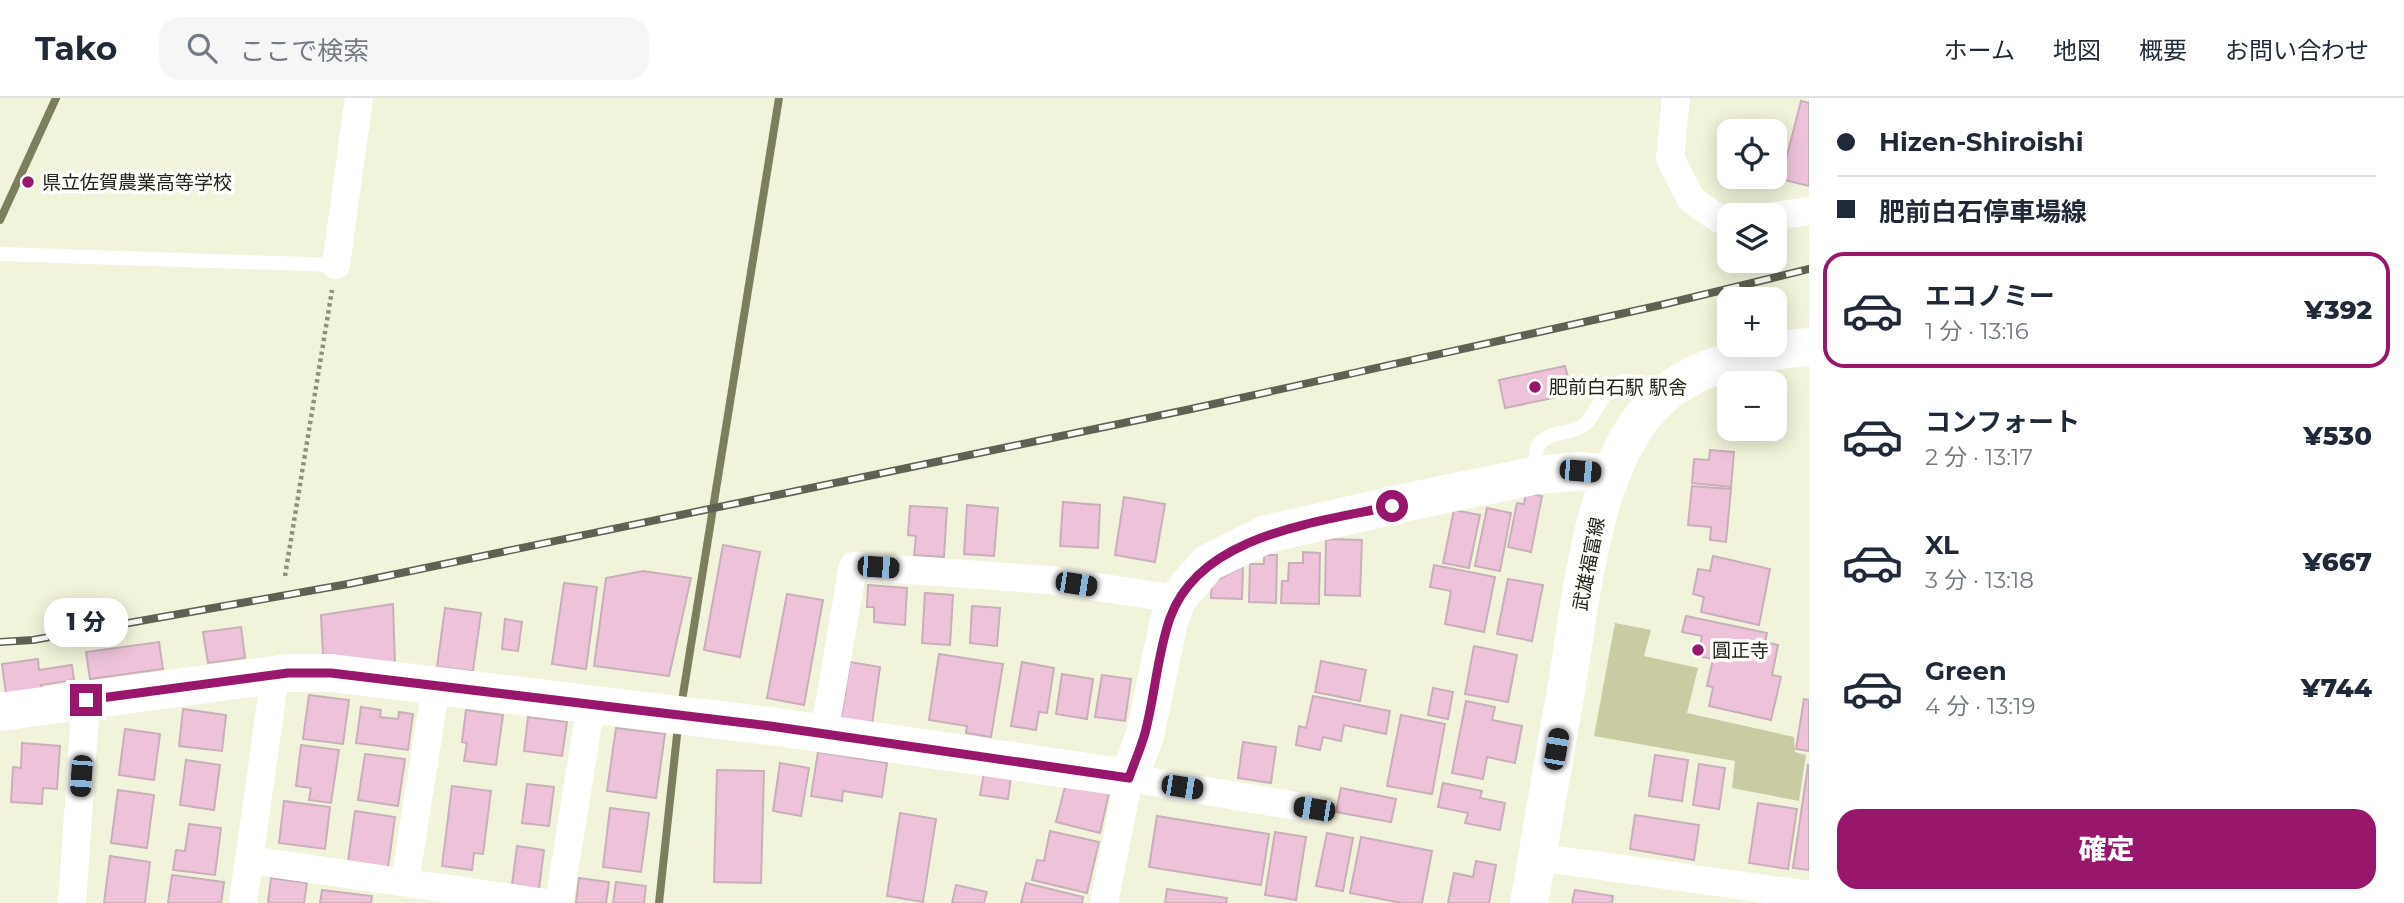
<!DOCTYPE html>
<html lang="ja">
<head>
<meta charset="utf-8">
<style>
  :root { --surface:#fff; --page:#f6f6f7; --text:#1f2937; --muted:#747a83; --line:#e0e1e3; --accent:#98166c }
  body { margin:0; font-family:Montserrat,"Noto Sans JP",sans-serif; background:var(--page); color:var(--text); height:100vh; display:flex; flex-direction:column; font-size:26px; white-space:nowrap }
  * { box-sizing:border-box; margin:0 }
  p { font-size:23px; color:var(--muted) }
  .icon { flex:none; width:38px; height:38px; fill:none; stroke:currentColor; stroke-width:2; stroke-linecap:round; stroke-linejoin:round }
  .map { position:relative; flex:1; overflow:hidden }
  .side { display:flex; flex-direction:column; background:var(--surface); width:595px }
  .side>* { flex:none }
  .hud { display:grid; align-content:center; height:154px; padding:0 28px; background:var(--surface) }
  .tools { position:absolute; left:1717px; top:21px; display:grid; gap:14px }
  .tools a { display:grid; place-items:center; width:70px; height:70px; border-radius:14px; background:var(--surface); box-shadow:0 4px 18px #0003; font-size:35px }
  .end { position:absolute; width:32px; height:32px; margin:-16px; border:9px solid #98166c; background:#fff; box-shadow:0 0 0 4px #fff }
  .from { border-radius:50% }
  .bubble { position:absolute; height:49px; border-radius:21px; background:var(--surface); box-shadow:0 4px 18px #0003; font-size:23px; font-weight:800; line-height:49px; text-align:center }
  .car { position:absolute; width:21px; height:42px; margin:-21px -10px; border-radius:9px; box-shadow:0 0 5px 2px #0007; background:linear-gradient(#222 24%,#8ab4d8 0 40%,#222 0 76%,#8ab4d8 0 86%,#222 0) }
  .hud b { display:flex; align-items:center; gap:24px; height:66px; font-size:26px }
  .hud b+b { border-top:2px solid var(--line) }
  .hud i { width:18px; height:18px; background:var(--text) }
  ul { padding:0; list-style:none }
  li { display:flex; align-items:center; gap:21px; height:116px; margin:0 14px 10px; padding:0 14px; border:4px solid transparent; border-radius:21px }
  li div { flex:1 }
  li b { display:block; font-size:26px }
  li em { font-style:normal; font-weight:800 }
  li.current { border-color:var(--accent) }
  li>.icon { width:63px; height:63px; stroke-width:1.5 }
  .action { display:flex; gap:14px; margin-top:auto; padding:14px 28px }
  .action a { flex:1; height:80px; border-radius:21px; background:var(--accent); color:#fff; font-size:28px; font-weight:800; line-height:80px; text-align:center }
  header { display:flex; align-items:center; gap:42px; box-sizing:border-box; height:98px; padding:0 35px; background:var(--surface); border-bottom:2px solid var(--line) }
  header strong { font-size:33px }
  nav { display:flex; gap:38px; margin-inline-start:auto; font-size:24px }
  .search { width:490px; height:63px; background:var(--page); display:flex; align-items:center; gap:18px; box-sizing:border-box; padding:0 24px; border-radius:21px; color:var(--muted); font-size:26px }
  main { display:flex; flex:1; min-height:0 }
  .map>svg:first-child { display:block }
</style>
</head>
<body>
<header>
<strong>Tako</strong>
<div class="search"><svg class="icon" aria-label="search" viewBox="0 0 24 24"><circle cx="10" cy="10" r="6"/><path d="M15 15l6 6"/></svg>ここで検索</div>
<nav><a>ホーム</a><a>地図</a><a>概要</a><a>お問い合わせ</a></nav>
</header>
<main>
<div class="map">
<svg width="1809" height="805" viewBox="0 0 1809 805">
  <rect width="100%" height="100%" fill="#f1f4da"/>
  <path fill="#c9cca2" d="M1615 525 1651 532 1644 558 1698 570 1687 615 1794 639 1795 654 1806 657 1799 703 1732 690 1735 663 1594 638Z"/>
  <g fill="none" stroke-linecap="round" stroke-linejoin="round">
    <g stroke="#7c7e5e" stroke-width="8">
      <path d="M0 122 56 0"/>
      <path d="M681 609 779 0"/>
      <path d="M659 805 678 628"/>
    </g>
  </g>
  <g fill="#eec3d9" stroke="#c8afbb" stroke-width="2">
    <path d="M1801 3 1809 5V88L1781 81Z"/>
    <path d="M1565 268 1572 296 1505 310 1499 282Z"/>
    <path d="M1710 352 1734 354 1731 389 1692 385 1694 361 1709 362Z"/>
    <path d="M1692 388 1731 391 1726 444 1710 442 1711 429 1688 427Z"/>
    <path d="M1526 395 1542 398 1531 454 1508 449 1517 405 1524 406Z"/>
    <path d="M1124 399 1165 406 1155 464 1115 457Z"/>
    <path d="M1063 404 1100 407 1098 450 1060 448Z"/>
    <path d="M967 407 998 410 994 458 964 456Z"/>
    <path d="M910 408 947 410 944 459 914 457 916 438 908 437Z"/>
    <path d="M1487 410 1511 415 1500 473 1475 468Z"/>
    <path d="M1454 412 1480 417 1469 470 1443 465Z"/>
    <path d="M1326 441 1362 442 1360 498 1325 497Z"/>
    <path d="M723 447 760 454 740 559 704 552Z"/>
    <path d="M1303 454 1320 455 1319 506 1281 505 1282 483H1288L1289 465H1303Z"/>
    <path d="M1264 457H1277L1276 505 1249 504 1250 466H1264Z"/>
    <path d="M1713 458 1770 471 1759 527 1701 514 1704 499 1693 496 1698 471 1710 473Z"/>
    <path d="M1434 467 1495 479 1484 534 1445 526 1451 493 1430 489Z"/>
    <path d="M1243 468 1242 501 1211 500 1212 485Z"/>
    <path d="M643 473 691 480 669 578 594 568 606 480Z"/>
    <path d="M1508 481 1543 487 1532 543 1497 536Z"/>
    <path d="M564 485 597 489 586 571 552 566Z"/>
    <path d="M868 487 907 490 905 527 874 524V509H867Z"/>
    <path d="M925 495 953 497 950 547 922 545Z"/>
    <path d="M787 496 823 502 804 607 767 600Z"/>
    <path d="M393 506 395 567 323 557 321 517Z"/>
    <path d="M972 508 1000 510 997 548 970 545Z"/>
    <path d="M445 510 481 515 473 573 437 569Z"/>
    <path d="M1686 518 1767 535 1765 544 1778 547 1772 577 1781 579 1771 622 1709 608 1713 589 1707 588 1713 561 1698 558 1702 538 1682 534Z"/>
    <path d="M505 521 522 524 518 553 502 551Z"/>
    <path d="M241 529 245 560 208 565 203 534Z"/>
    <path d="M159 544 163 571 90 581 86 554Z"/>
    <path d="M1474 548 1517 557 1508 604 1465 596Z"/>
    <path d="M939 556 1003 566 991 639 966 635 967 628 929 622Z"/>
    <path d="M38 561 39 572 72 567 74 582 41 587 42 591 6 596 2 566Z"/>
    <path d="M1321 563 1366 572 1360 603 1315 594Z"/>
    <path d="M850 564 880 569 872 626 841 621Z"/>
    <path d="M1022 564 1054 570 1047 615 1039 614 1036 632 1011 628Z"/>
    <path d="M1062 576 1093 581 1087 621 1056 616Z"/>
    <path d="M1102 577 1131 581 1125 623 1095 619Z"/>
    <path d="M1433 590 1453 594 1448 621 1428 617Z"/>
    <path d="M309 597 349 602 343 646 303 641Z"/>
    <path d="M1313 598 1390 613 1386 636 1344 627 1341 643 1323 639 1320 652 1296 647 1299 628 1306 630Z"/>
    <path d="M1804 601 1809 602V653L1796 651Z"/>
    <path d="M1466 603 1495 609 1492 622 1522 628 1515 665 1487 659 1483 681 1452 675Z"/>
    <path d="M361 609 381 612 380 619 398 621 399 614 413 616 408 652 356 645Z"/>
    <path d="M183 611 226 617 222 653 179 648Z"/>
    <path d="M466 612 503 617 496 667 464 663 467 645 462 644Z"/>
    <path d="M1401 617 1445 626 1432 696 1387 688Z"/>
    <path d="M528 619 567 624 562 658 524 653Z"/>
    <path d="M616 630 665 636 656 700 607 693Z"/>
    <path d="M125 631 160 636 154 682 119 677Z"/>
    <path d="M1243 644 1276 649 1271 685 1238 680Z"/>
    <path d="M22 645 60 648 57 691 43 690 42 706 11 704 13 669 21 670Z"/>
    <path d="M301 647 339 652 331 705 309 702 311 690 296 688Z"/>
    <path d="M818 654 887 665 882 699 843 693 842 703 811 698Z"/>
    <path d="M365 656 405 661 398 708 358 702Z"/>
    <path d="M1655 657 1688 662 1682 703 1649 698Z"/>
    <path d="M186 662 220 667 214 712 180 707Z"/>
    <path d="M780 665 809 670 801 718 773 713Z"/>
    <path d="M1699 666 1725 670 1719 711 1693 707Z"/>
    <path d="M1808 667H1809V772L1793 770Z"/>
    <path d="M717 672 764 673 761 785 714 784Z"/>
    <path d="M984 675 1011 679 1008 701 980 697Z"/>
    <path d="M1066 685 1109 695 1100 735 1056 724Z"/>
    <path d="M1443 685 1482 693 1480 700 1505 705 1500 732 1465 725 1468 715 1438 709Z"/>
    <path d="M527 686 554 689 549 728 522 725Z"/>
    <path d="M452 688 491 693 483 756 474 755 472 772 442 768Z"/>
    <path d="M1341 690 1396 701 1391 724 1336 714Z"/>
    <path d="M118 692 154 697 147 750 111 745Z"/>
    <path d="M284 703 330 709 325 751 279 745Z"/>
    <path d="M1758 705 1797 711 1788 771 1749 765Z"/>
    <path d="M610 710 649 715 641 774 603 769Z"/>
    <path d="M355 713 395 719 388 770 348 764Z"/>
    <path d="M900 715 936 721 923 804 887 798Z"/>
    <path d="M1635 717 1699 727 1694 762 1630 751Z"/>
    <path d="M1157 718 1269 736 1261 787 1149 769Z"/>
    <path d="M189 726 221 730 215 777 173 772 176 752 185 753Z"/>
    <path d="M1050 733 1099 744 1087 795 1032 782 1037 762 1044 763Z"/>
    <path d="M1275 734 1306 739 1296 802 1265 797Z"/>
    <path d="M1327 735 1353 740 1343 793 1316 788Z"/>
    <path d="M1361 739 1432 753 1422 805H1402L1350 795Z"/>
    <path d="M517 748 544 752 539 791 512 787Z"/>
    <path d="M110 758 150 764 145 805H104Z"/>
    <path d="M1476 763 1496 767 1489 805H1448L1454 775 1473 779Z"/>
    <path d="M172 777 224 784 221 805H168Z"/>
    <path d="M271 780 307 785 304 805H268Z"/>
    <path d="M579 780 609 784 606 805H576Z"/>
    <path d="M616 784 646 788 644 805H613Z"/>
    <path d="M1026 785 1083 799 1082 805H1021Z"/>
    <path d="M956 787 987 794 984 805H952Z"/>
    <path d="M1167 791 1227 800 1226 805H1165Z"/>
    <path d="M322 792 372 798 371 805H320Z"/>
    <path d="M1575 792 1613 798 1612 805H1572Z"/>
  </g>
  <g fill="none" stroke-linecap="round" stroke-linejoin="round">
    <path stroke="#8e907e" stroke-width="4.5" stroke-dasharray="3.5 3.5" stroke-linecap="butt" d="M285 478 332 192"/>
    <g stroke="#fff" stroke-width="14">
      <path d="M0 156 336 167"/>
      <path d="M1538 375C1537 365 1533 352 1541 344 1553 332 1572 337 1585 326 1598 314 1605 285 1624 283 1637 282 1648 292 1659 298"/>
    </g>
    <g stroke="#fff" stroke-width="28">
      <path d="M1676 0 1670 60 1691 101 1719 121 1729 122"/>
      <path d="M1774 118 1809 113"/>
      <path d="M336 167 359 0"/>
      <path d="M824 636 853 468 1051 482 1177 501"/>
      <path d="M1537 759 1809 797"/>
      <path d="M249 762 546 805"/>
      <path d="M405 783 436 588"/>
      <path d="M72 805 86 602"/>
      <path d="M243 805 275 577"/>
      <path d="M559 805 591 606"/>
      <path d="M1104 805 1129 680 1314 711"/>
    </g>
    <path stroke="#fff" stroke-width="38" d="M0 614 288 575H331L770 628 1129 680 1145 637 1169 523 1177 501 1208 465 1267 436 1417 402 1538 377 1580 373 1610 376"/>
    <path stroke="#fff" stroke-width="38" d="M1529 805C1542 732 1554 659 1567 586 1582 499 1592 360 1661 299 1697 267 1761 252 1809 249"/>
    <g stroke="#606153" stroke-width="8">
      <path id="rail" d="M0 544 33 542 348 486 1191 311 1661 207 1809 171"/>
    </g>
    <use href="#rail" stroke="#fefffa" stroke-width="5" stroke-dasharray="16" stroke-linecap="butt"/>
  </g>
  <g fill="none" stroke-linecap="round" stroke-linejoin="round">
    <path stroke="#98166c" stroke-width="9" d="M86 602 288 575H331L770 628 1129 680C1134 665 1141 650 1145 635 1155 598 1157 557 1170 520 1200 436 1316 425 1392 408"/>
  </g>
  <g fill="#98166c" stroke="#fefffa" stroke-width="2.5">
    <circle cx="28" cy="84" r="7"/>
    <circle cx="1535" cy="289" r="7"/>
    <circle cx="1698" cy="552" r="7"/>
  </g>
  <g text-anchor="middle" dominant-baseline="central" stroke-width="7" stroke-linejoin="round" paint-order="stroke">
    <g font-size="19" fill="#24241b" stroke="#fefffa" text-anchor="start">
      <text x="42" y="84">県立佐賀農業高等学校</text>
      <text x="1549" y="289">肥前白石駅 駅舎</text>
      <text x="1712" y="552">圓正寺</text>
    </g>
    <g font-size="19" fill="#24241b" stroke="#fefffa">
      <text transform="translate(1589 466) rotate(-79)">武雄福富線</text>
    </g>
  </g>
</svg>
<div class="tools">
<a><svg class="icon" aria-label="locate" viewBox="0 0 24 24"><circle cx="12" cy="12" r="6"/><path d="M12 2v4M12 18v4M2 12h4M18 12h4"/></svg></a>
<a><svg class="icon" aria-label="layers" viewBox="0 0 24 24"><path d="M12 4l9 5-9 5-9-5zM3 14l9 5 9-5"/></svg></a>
<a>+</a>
<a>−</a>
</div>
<i class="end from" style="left:1392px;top:408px"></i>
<i class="end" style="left:86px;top:602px"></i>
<div class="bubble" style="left:44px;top:500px;width:84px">1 分</div>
<i class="car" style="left:1580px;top:373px;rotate:95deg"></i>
<i class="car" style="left:878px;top:469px;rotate:94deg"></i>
<i class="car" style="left:1076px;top:486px;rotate:99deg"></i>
<i class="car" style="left:1556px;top:651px;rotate:10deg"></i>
<i class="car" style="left:81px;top:678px;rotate:184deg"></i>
<i class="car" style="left:1182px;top:689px;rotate:99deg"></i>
<i class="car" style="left:1314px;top:711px;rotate:279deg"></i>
</div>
<section class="side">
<div class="hud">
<b><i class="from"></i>Hizen-Shiroishi</b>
<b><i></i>肥前白石停車場線</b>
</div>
<ul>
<li class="current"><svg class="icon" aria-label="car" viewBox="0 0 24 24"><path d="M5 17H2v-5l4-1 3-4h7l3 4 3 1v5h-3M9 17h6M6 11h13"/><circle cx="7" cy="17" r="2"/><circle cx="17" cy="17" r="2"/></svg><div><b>エコノミー</b><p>1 分 · 13:16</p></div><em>¥392</em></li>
<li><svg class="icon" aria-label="car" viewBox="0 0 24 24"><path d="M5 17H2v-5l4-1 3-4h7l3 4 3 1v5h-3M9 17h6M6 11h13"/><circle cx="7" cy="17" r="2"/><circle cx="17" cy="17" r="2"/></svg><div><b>コンフォート</b><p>2 分 · 13:17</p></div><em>¥530</em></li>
<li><svg class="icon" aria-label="car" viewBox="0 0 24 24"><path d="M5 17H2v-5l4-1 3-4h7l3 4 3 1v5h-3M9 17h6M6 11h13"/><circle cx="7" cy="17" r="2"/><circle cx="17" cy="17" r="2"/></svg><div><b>XL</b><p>3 分 · 13:18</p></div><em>¥667</em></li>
<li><svg class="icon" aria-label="car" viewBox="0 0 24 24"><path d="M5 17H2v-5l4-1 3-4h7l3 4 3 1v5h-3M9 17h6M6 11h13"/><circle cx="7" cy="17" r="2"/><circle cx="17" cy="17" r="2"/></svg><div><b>Green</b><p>4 分 · 13:19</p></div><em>¥744</em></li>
</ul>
<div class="action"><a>確定</a></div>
</section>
</main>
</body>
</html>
